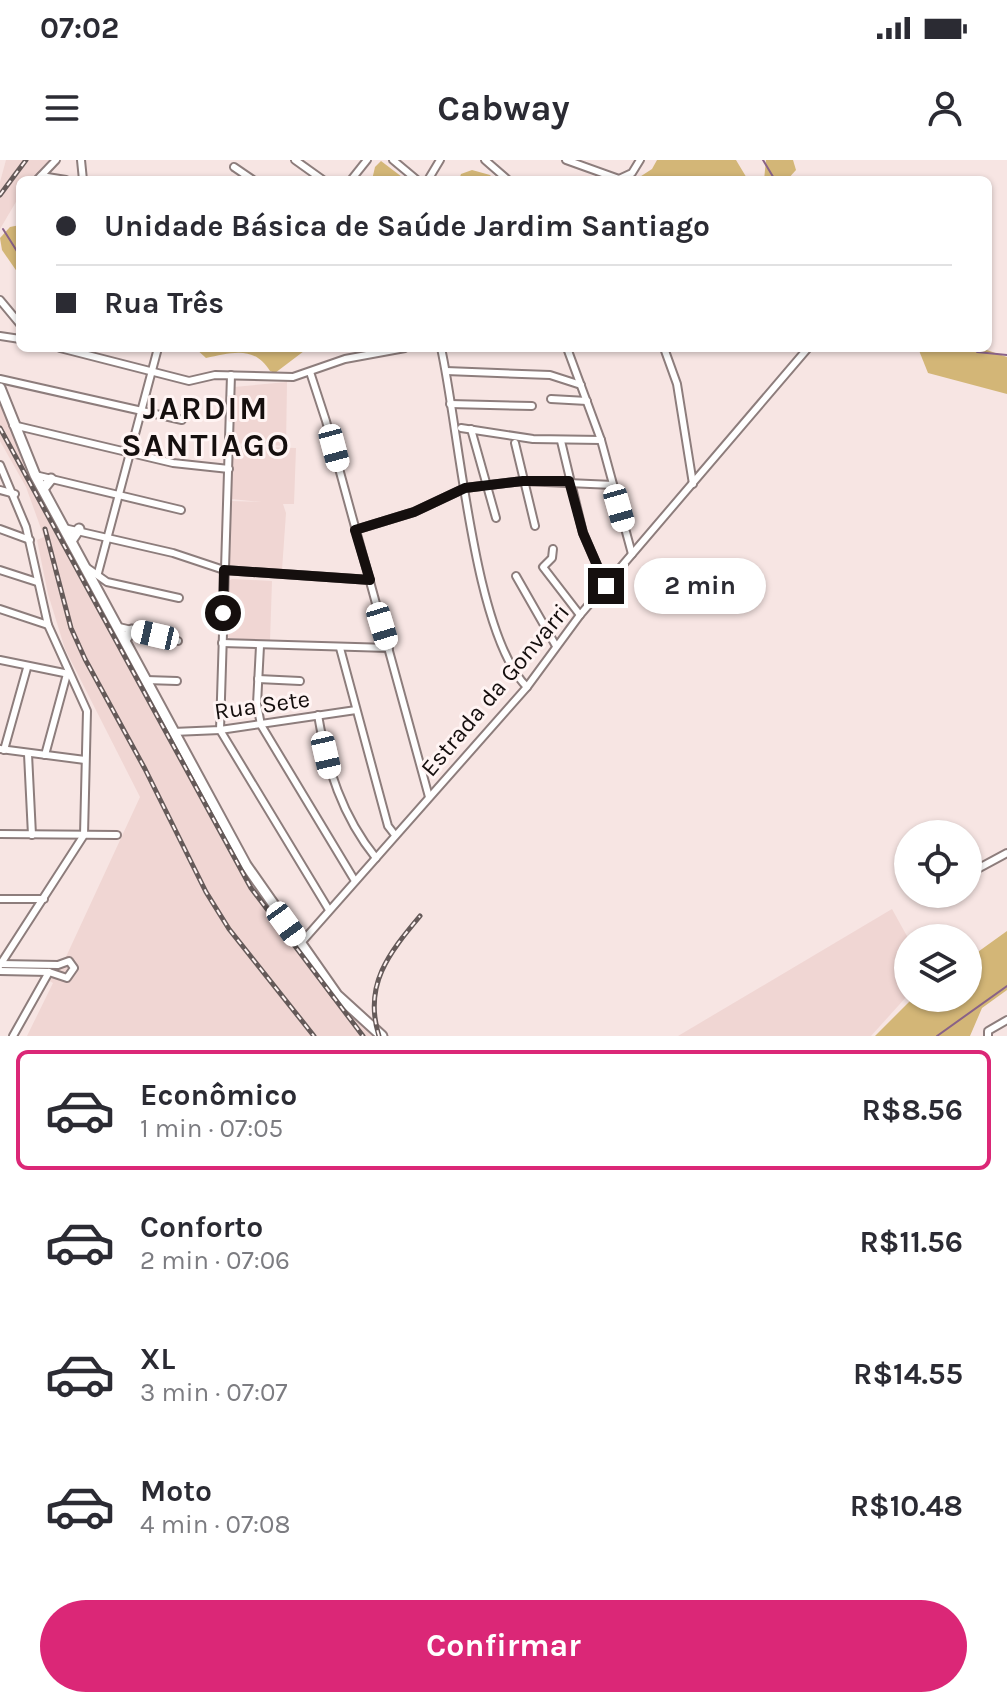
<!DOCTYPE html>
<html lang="pt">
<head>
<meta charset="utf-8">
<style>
  :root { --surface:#fff; --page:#f2f2f3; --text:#2b2b33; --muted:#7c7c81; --line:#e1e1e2; --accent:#db2777 }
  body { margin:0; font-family:Karla,sans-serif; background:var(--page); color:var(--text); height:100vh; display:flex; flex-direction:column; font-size:30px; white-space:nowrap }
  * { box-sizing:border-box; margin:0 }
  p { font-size:26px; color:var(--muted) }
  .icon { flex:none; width:44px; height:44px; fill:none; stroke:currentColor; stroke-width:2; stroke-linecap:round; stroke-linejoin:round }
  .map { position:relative; height:876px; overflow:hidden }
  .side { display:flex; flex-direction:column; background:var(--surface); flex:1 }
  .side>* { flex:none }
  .hud { position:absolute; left:16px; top:16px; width:976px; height:176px; border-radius:12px; box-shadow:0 2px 6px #0004; display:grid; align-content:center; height:176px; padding:0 40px; background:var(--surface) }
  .tools { position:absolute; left:894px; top:660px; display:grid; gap:16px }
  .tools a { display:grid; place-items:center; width:88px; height:88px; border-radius:50%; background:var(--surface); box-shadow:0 2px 6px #0004; font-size:40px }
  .end { position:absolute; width:36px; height:36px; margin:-18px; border:10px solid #150f0e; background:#fff; box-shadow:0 0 0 4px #fff }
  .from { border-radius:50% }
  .bubble { position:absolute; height:56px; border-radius:28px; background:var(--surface); box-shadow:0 2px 6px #0004; font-size:26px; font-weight:700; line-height:56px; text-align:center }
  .car { position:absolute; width:24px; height:48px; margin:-24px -12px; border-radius:10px; box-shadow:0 0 6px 2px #0007; background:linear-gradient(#fff 24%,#345 0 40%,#fff 0 76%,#345 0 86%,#fff 0) }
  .hud b { display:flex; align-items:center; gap:28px; height:76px; font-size:30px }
  .hud b+b { border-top:2px solid var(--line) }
  .hud i { width:20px; height:20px; background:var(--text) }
  ul { padding:14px 0 0; list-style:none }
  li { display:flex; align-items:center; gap:24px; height:120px; margin:0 16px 12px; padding:0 24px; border:4px solid transparent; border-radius:12px }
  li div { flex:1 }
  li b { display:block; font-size:30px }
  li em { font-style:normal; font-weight:700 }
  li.on { border-color:var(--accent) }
  li>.icon { width:72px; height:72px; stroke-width:1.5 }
  .cta { display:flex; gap:16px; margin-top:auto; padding:16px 40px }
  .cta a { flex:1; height:92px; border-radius:48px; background:var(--accent); color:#fff; font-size:32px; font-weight:700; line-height:92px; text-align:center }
  .status { display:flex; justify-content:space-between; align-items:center; height:56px; padding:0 40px; background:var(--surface); direction:ltr }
  .status svg { height:22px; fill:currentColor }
  header { display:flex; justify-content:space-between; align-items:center; height:104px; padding:0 40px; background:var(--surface); font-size:36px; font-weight:700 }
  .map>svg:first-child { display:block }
</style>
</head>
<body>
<div class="status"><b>07:02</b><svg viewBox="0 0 49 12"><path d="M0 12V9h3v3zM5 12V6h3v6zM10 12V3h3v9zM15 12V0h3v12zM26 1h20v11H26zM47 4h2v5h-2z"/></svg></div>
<header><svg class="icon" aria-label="menu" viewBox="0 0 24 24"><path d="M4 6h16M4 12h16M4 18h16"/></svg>Cabway<svg class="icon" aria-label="person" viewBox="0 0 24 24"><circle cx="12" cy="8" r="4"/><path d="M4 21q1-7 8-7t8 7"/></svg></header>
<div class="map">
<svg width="1007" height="876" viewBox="0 0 1007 876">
  <rect width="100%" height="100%" fill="#f7e5e3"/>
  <g fill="#f0d6d3">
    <path d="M6 0H50L32 20H20V35L0 69V22Z"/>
    <path d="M287 222 286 286 232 283 234 227Z"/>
    <path d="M0 241 35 324 216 658 344 848 379 876H27L53 823 48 820 65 799 140 637 65 489 48 434 37 380 44 377 26 327 0 281Z"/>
    <path d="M233 286 296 288 294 344H283L286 353 282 410 230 405V341L262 342 231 339Z"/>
    <path d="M232 419 272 421 270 481 229 478 226 474 227 422Z"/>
    <path d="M892 749 908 778V835L871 876H678Z"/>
  </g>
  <g fill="#d3b677">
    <path d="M657 0H736L748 20H635L652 9Z"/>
    <path d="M766 0H793L796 10 787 20H764Z"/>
    <path d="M381 1 406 20H372L375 7Z"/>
    <path d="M472 10 490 15 494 20H459L461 14Z"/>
    <path d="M20 65V116L2 90 0 78 10 67Z"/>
    <path d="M195 188H308L275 213 270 211C254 185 231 193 206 198Z"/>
    <path d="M918 188H981L1007 197V234L928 213Z"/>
    <path d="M1007 771V830L982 848 970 876H875L913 838H968V794H975Z"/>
  </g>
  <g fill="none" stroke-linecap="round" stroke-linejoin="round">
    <g stroke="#896287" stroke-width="2">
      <path d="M763 0 775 20"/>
      <path d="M3 69 20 96"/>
      <path d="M288 188H289"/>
      <path d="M974 188 977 192 1007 195"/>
      <path d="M937 876 1007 826"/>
    </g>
    <g stroke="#8d7d7c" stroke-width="10">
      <g id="minor">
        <path d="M81 0 83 20"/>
        <path d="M295 0 323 20"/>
        <path d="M393 0 417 20"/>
        <path d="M485 0 508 20"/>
        <path d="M566 0 619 19 632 13 640 0"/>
        <path d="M234 7 253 20"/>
        <path d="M41 16 66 20"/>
        <path d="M37 20 56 0"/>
        <path d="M351 20 367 0"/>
        <path d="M428 20 440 0"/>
        <path d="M0 140 20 164"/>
        <path d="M0 176 20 179"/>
        <path d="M60 188 189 221 215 215 293 217 345 199 405 188"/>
        <path d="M441 188C459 267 473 474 527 527"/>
        <path d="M567 188 601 280 632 394"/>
        <path d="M664 188 677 224 693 324"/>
        <path d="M446 211 550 215 581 225"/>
        <path d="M310 212 326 261 429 637"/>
        <path d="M231 215 220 570 329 750"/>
        <path d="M0 219 182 260"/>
        <path d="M551 239 587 241"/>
        <path d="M450 244 532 246"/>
        <path d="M13 265 173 303 229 309"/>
        <path d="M461 268 533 279 601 280"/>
        <path d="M471 269 496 358"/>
        <path d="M561 281 583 373 606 426"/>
        <path d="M515 283 535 366"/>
        <path d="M0 305 26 367 48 465 87 551 84 675 0 805"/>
        <path d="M35 315 181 350"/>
        <path d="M0 330 15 334"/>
        <path d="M64 368 173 393 224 410 370 420"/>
        <path d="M0 369 30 380"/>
        <path d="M355 370 414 352 465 328 523 321 613 325"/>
        <path d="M553 389 552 398 543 407 580 455"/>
        <path d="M86 407 107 422 179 438"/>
        <path d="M0 410 37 422"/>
        <path d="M98 413 158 188"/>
        <path d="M516 416 556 486"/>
        <path d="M0 449 48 465"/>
        <path d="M119 467 178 481"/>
        <path d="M222 483 389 488"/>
        <path d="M260 486 257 544 261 565 355 721"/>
        <path d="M340 488 388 666 395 675"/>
        <path d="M0 500 69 514"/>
        <path d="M258 519 300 521"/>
        <path d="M146 520 177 521"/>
        <path d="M318 555C327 608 342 656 376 698"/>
        <path d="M173 572 220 570 356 550"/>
        <path d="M0 589 85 600"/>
        <path d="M4 590 27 508"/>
        <path d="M28 594 32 675"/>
        <path d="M45 595 67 514"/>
        <path d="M0 674 117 675"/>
        <path d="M968 714 1007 693"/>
        <path d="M925 736 930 734"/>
        <path d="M0 739H44"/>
        <path d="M300 784 527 527 580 455 808 188"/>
        <path d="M0 804 58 805 69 801 74 808 67 818 49 812 0 811"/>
        <path d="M13 876 49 812"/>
        <path d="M988 876V871L1007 860"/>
      </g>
    </g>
    <g stroke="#8d7d7c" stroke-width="13">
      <g id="secondary">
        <path d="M0 228 35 315 246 705 337 835 382 876"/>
        <path d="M43 329 51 319"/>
        <path d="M71 381 79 369"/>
        <path d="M125 480 132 470"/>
      </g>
    </g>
    <use href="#minor" stroke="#fff" stroke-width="6"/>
    <use href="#secondary" stroke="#fff" stroke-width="9"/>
    <g stroke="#655a59" stroke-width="5">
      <g id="rail">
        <path d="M0 35 26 0"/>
        <path d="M0 268 251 728 363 876"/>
        <path d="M45 369 71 468 85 499 145 609 206 732 229 769 314 876"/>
        <path d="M379 876C363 825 389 793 420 756"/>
      </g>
    </g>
    <use href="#rail" stroke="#fff4f3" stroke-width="2" stroke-dasharray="6" stroke-linecap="butt"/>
  </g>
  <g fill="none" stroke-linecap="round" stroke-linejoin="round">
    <path stroke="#150f0e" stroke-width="10" d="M223 453 224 410 370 420 355 370 414 352 465 328 523 321H569L583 373 606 426"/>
  </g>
  <g text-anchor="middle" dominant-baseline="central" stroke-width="6" stroke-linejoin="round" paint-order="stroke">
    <g font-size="24" fill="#150f0e" stroke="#fff4f3">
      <text transform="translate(495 530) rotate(-50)">Estrada da Gonvarri</text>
      <text transform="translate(262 545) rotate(-8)">Rua Sete</text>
    </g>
    <g font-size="32" font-weight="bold" letter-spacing="2" fill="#150f0e" stroke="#fff4f3">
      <text x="206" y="248">JARDIM<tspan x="206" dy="37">SANTIAGO</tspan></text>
    </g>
  </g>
</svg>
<div class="tools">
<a><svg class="icon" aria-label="locate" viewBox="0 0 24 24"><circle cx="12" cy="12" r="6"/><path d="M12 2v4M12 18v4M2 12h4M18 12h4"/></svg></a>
<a><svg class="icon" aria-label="layers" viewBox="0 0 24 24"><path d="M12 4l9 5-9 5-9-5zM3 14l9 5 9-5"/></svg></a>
</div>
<i class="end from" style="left:223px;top:453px"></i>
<i class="end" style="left:606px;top:426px"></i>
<div class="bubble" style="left:634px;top:398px;width:132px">2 min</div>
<i class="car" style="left:334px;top:288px;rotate:165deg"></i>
<i class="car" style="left:619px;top:348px;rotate:164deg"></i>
<i class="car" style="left:382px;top:466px;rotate:163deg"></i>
<i class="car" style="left:155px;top:475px;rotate:283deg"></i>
<i class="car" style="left:326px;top:595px;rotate:167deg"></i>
<i class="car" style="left:286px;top:764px;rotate:144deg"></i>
<div class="hud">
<b><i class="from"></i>Unidade Básica de Saúde Jardim Santiago</b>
<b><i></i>Rua Três</b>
</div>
</div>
<section class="side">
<ul>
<li class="on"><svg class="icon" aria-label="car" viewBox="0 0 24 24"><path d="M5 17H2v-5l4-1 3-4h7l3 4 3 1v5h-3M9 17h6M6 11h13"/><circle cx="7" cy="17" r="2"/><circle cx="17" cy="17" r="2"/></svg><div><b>Econômico</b><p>1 min · 07:05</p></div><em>R$8.56</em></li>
<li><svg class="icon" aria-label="car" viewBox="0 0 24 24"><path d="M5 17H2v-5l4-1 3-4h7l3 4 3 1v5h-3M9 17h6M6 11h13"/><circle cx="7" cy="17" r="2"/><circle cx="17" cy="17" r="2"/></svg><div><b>Conforto</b><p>2 min · 07:06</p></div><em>R$11.56</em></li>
<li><svg class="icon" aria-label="car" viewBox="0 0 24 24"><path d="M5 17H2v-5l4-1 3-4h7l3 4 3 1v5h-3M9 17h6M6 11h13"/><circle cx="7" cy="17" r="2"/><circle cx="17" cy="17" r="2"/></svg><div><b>XL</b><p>3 min · 07:07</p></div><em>R$14.55</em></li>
<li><svg class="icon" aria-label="car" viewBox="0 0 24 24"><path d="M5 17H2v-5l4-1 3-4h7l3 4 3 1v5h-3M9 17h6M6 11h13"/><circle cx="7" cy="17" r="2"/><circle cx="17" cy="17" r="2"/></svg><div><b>Moto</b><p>4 min · 07:08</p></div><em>R$10.48</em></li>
</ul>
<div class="cta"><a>Confirmar</a></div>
</section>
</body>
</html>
